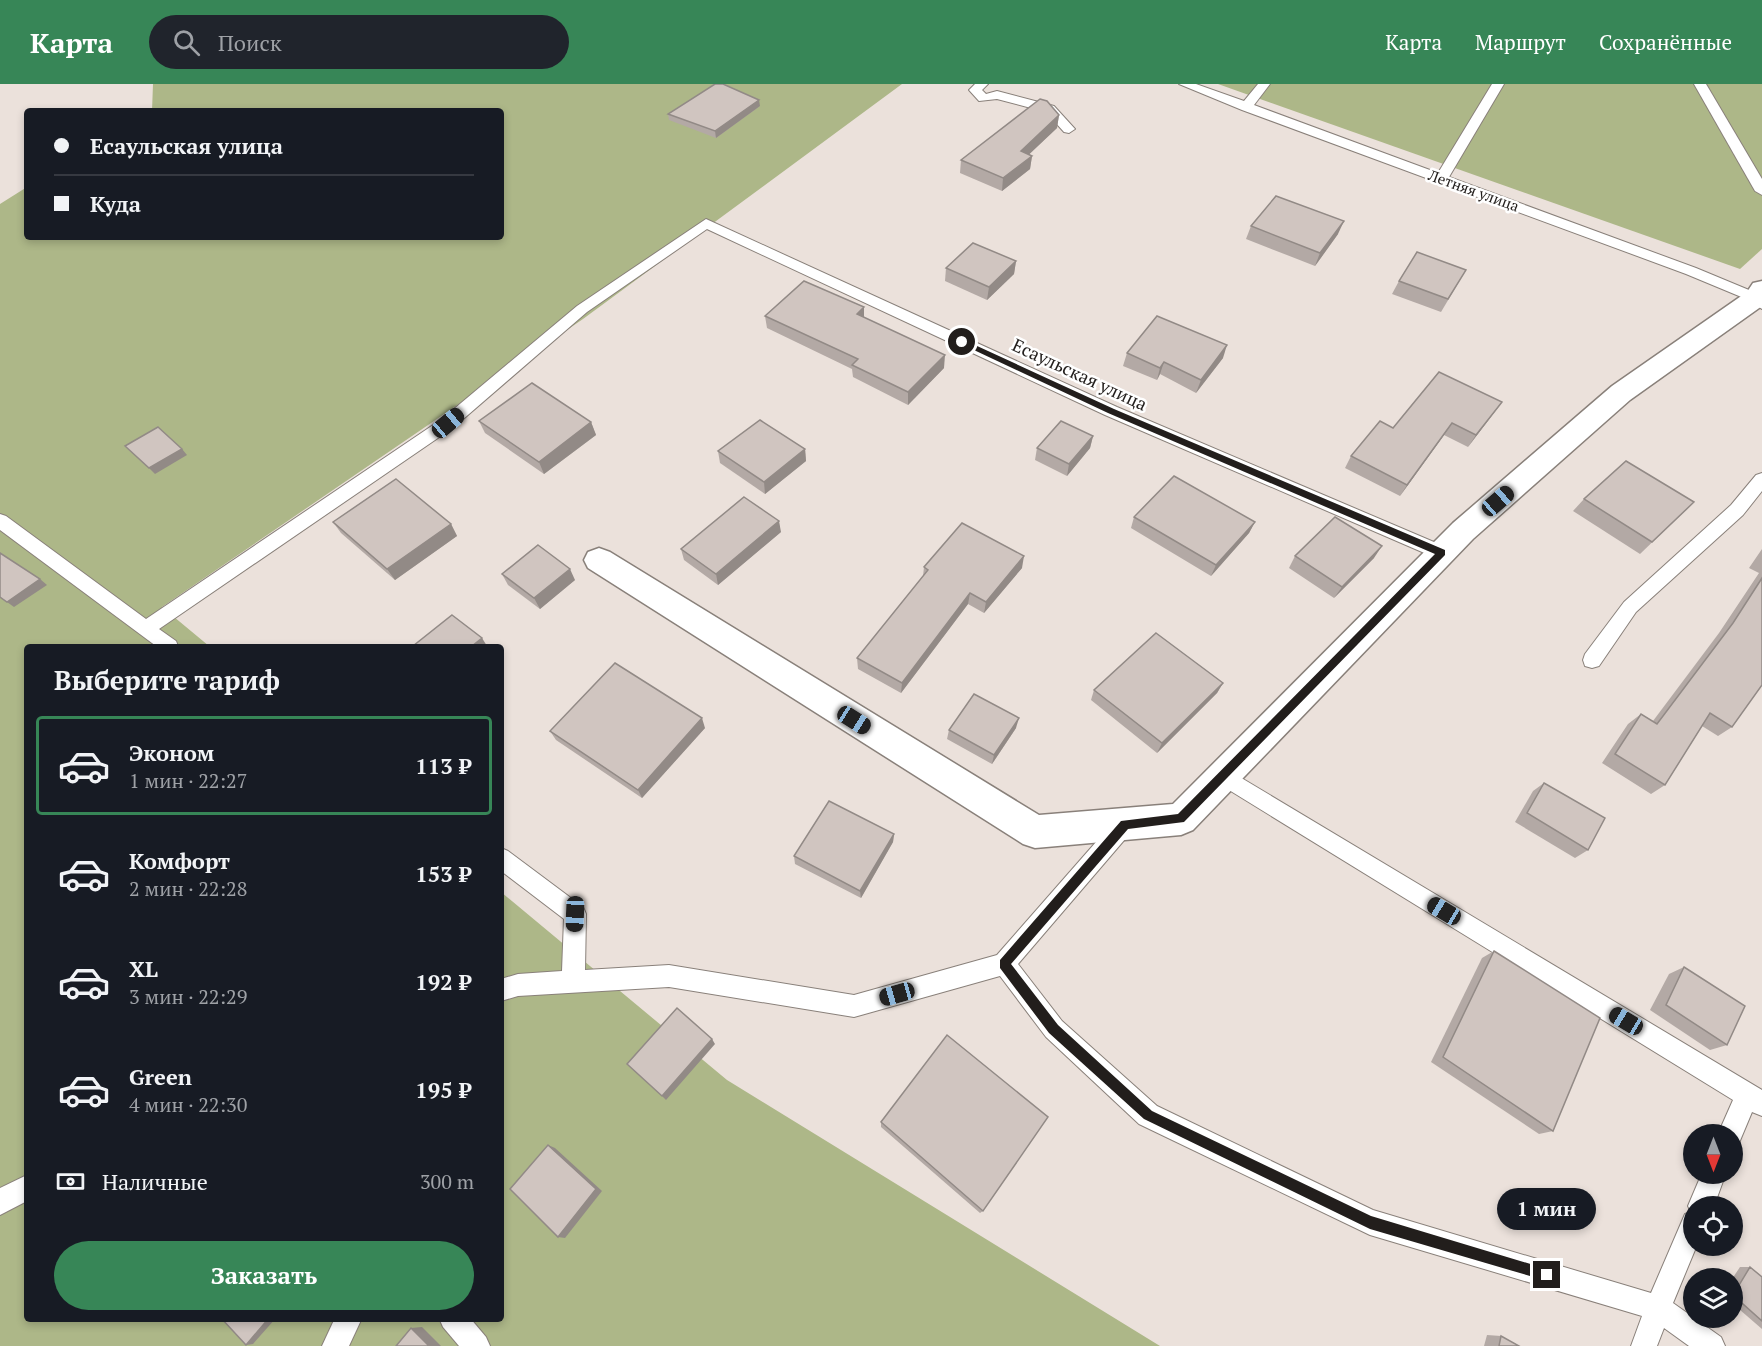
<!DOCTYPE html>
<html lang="ru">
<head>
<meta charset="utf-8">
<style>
  :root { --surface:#171b24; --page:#20242c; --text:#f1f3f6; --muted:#9ea1a6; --line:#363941; --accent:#378657 }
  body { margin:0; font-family:"PT Serif",serif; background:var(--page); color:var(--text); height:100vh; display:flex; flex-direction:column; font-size:22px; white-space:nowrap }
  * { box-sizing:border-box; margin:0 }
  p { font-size:20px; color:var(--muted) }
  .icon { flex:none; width:33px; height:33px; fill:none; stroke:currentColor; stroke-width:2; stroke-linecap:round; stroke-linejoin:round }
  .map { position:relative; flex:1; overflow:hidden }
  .drawer { position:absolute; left:24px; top:560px; width:480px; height:678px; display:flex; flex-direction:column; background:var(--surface); border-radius:6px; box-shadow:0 3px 9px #0003 }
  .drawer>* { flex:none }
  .top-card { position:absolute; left:24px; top:24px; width:480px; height:132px; border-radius:6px; box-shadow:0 3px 9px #0003; display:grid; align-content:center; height:132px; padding:0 30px; background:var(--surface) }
  .needle { width:39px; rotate:180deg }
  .tools { position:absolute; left:1683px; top:1040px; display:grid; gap:12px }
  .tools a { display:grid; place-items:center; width:60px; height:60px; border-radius:50%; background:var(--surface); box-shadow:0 3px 9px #0003; font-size:30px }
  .end { position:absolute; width:27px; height:27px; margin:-14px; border:8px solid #221e1c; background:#fff; box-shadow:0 0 0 3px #fff }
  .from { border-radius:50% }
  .bubble { position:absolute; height:42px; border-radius:21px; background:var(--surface); box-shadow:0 3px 9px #0003; font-size:20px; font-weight:600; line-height:42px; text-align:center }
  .car { position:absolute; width:18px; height:36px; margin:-18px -9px; border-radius:8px; box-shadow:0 0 4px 2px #0007; background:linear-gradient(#222 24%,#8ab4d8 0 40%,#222 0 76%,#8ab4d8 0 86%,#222 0) }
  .top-card b { display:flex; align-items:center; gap:21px; height:57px; font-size:22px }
  .top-card b+b { border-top:2px solid var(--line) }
  .top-card i { width:15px; height:15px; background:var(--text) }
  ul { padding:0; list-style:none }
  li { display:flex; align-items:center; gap:18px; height:99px; margin:0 12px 9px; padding:0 18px; border:3px solid transparent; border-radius:6px }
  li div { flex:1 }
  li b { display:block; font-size:22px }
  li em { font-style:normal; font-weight:600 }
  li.selected { border-color:var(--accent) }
  li>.icon { width:54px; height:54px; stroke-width:1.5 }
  h2 { padding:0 30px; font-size:27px; line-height:72px }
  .pay { display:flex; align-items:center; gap:15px; height:66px; padding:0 30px; font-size:22px }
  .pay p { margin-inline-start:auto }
  .primary-button { display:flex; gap:12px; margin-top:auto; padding:12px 30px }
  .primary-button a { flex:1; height:69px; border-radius:36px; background:var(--accent); color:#fff; font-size:24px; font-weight:600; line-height:69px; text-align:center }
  header { display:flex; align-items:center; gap:36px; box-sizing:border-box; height:84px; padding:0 30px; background:var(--accent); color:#fff }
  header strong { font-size:28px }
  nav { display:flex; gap:33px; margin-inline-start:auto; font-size:21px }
  .search { width:420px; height:54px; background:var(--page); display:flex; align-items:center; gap:15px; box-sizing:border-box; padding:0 21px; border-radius:33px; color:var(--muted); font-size:22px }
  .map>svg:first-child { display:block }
</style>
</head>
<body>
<header>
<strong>Карта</strong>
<div class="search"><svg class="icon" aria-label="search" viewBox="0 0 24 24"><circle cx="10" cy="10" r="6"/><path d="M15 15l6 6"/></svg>Поиск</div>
<nav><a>Карта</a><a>Маршрут</a><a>Сохранённые</a></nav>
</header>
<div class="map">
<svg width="1762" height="1262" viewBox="0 0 1762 1262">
  <rect width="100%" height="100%" fill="#ebe1db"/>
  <g fill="#adb788">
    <path d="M153 0H902L583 235 162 523 209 562H27V1234H501V808L727 996 1160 1262H0V120L27 103V153H501V27H152Z"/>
    <path d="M1218 0H1762V165L1740 185Z"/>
  </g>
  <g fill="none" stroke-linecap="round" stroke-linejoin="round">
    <g stroke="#89807a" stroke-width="2">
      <g id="service">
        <path d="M975 0H988L982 6 986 10 997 7 1054 22 1075 45 1069 49 1064 48 1046 28 997 15 979 17 969 6Z"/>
        <path d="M1179 0H1196L1244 17 1258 0H1270L1254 21 1438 89 1492 0H1504L1449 93 1696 184 1761 211 1762 225 1751 217 1686 190 1242 26Z"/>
        <path d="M1694 0H1706L1762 95V111L1755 107Z"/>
        <path d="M706 135 1117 323 1448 464 1451 469 1448 474 1442 476 1436 474 1105 331 707 145 587 228 454 343 159 545 176 557 178 562H156L0 446V430L6 432 146 535 442 335 577 222Z"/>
        <path d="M1762 389V407L1743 431 1636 528 1599 582 1592 584 1585 582 1583 576 1585 570 1624 518 1731 421 1756 391Z"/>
        <path d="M1223 683 1762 1006V1032L1752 1028 1739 1059 1732 1061V1050H1718L1733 1016 1216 698 1213 692 1216 686Z"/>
        <path d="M1125 730 1132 733 1135 740 1132 747 1018 880 1062 937 1157 1022 1373 1126 1651 1209 1685 1130 1691 1128 1688 1122 1702 1089H1726L1714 1122H1694V1161H1697L1673 1219 1721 1253 1725 1262H1689L1664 1244 1657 1262H1631L1642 1232 1370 1151 1139 1040 1046 953 1000 892 854 933 669 903 518 912 501 917V895L518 890 562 887 564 835 501 787V764L508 767 583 823 586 830 585 886 669 881 854 911 997 871 1118 733Z"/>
        <path d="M27 1091V1117L0 1131V1104Z"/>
        <path d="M335 1234H362L349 1262H322Z"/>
        <path d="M439 1234H470L486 1253 490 1262H459L443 1243Z"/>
      </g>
    </g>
    <g stroke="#89807a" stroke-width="3">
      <path id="minor" d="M1762 197V222L1630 316 1473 455 1193 746 1181 751 1035 764 1023 760 588 484 584 476 588 468 599 464 610 468 1039 731 1173 720 1453 439 1612 302 1747 208 1753 199Z"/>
    </g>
    <g stroke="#89807a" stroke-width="3">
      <path id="tertiary" d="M1756 206 1762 207V224L1747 220 1744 214 1747 208Z"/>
    </g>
    <use href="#service" fill="#fff" fill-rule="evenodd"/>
    <use href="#minor" fill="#fff" fill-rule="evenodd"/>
    <use href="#tertiary" fill="#fff" fill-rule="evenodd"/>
  </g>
  <g fill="#b3a9a5">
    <path d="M760 22 716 54 669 36 668 30Z"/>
    <path d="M1059 31 1057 44 1029 70 1032 72 1030 85 1002 107 960 89 961 76Z"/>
    <path d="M1251 142 1338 150 1315 182 1246 155Z"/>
    <path d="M1016 177 1014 190 987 216 945 197 946 184Z"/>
    <path d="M1466 186 1441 228 1392 210 1399 197Z"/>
    <path d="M765 232 864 233 944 284 908 321 853 293 852 285 767 244Z"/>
    <path d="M1127 269 1223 274 1196 309 1160 290 1157 296 1123 282Z"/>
    <path d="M1502 318 1468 363 1444 351 1400 412 1345 384 1351 372 1393 344Z"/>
    <path d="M479 337 591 338 596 351 544 390 485 349Z"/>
    <path d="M1093 352 1090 364 1067 392 1035 376 1037 364Z"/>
    <path d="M805 365 806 377 765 410 720 379 718 367Z"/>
    <path d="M1584 415 1694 418 1640 470 1573 427Z"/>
    <path d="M1134 433 1255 438 1249 449 1211 492 1131 444Z"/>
    <path d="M333 438 451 440 457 452 395 496 341 449Z"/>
    <path d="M781 448 718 501 684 476 681 465Z"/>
    <path d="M1762 465V601L1732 643 1718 652 1702 642 1665 701 1651 710 1602 679 1628 640 1641 630 1653 637 1719 549 1759 489 1749 484Z"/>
    <path d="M1295 472 1374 474 1334 514 1289 484Z"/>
    <path d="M924 483 1022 484 984 529 968 520 901 609 858 585 857 574 923 492Z"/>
    <path d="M502 490 575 496 540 525 508 501Z"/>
    <path d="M1223 599 1217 609 1157 669 1091 616 1094 606Z"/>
    <path d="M705 644 642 714 556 656 550 647Z"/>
    <path d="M1016 644 992 680 947 655 949 646Z"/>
    <path d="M1544 699 1588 766 1575 774 1515 738 1533 707Z"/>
    <path d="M894 750 893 758 861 814 795 780 794 772Z"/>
    <path d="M1494 867 1553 1047 1539 1050 1431 978 1482 874Z"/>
    <path d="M1684 883 1727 961 1710 966 1650 926 1669 890Z"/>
    <path d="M881 1038 983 1127 980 1129 881 1043Z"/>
    <path d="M1740 1183H1750L1762 1193V1245L1732 1219V1195Z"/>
    <path d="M1487 1251 1501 1252 1519 1262H1484Z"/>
  </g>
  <g fill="#928a86">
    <path d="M759 16 760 22 716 54 715 47Z"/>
    <path d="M1059 31 1057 44 1019 80 1021 67Z"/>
    <path d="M1032 72 1030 85 1002 107 1003 94Z"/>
    <path d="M1344 137 1338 150 1315 182 1320 169Z"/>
    <path d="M1016 177 1014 190 987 216 989 203Z"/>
    <path d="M864 223V236L857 230Z"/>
    <path d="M1227 261 1223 274 1196 309 1201 296Z"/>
    <path d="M945 271 944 284 908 321V308Z"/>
    <path d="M1164 278 1160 290 1157 296 1160 284Z"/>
    <path d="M1502 318 1493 330 1468 363 1476 351Z"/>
    <path d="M591 338 596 351 544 390 539 378Z"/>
    <path d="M1452 339 1444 351 1400 412 1407 401Z"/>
    <path d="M1093 352 1090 364 1067 392 1069 380Z"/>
    <path d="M182 365 187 371 155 390 149 384Z"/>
    <path d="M805 365 806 377 765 410 764 398Z"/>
    <path d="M779 437 781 448 718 501 716 490Z"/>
    <path d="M1255 438 1249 449 1211 492 1216 481Z"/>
    <path d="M451 440 457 452 395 496 387 485Z"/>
    <path d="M1382 462 1374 474 1334 514 1342 503Z"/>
    <path d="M1024 472 1022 484 984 529 986 518Z"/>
    <path d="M570 485 575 496 540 525 534 514Z"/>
    <path d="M40 495 47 501 14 523 7 518Z"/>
    <path d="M970 509 968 520 901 609 902 599Z"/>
    <path d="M482 554 487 562H472Z"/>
    <path d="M1223 599 1217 609 1157 669 1162 659Z"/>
    <path d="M702 634 705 644 642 714 638 706Z"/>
    <path d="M1019 634 1016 644 992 680 994 671Z"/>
    <path d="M894 750 893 758 861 814 860 807Z"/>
    <path d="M712 955 715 960 666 1016 662 1012Z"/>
    <path d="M548 1061 555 1064 602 1107 565 1154 558 1153Z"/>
    <path d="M269 1234H276L253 1260 246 1261Z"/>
    <path d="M422 1243 441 1262H429L411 1244Z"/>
  </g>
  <g fill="#d0c5c0" stroke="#928a86" stroke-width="1.5">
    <path d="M715 0H723L759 16 715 47 668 30Z"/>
    <path d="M1040 15 1047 17 1059 31 1021 67 1032 72 1003 94 961 76Z"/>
    <path d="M1276 112 1344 137 1320 169 1251 142Z"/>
    <path d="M973 159 1016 177 989 203 946 184Z"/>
    <path d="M1417 168 1466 186 1448 215 1399 197Z"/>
    <path d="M804 197 864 223 857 230 945 271 908 308 852 281 858 275 765 232Z"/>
    <path d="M1157 232 1227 261 1201 296 1164 278 1160 284 1127 269Z"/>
    <path d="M1439 288 1502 318 1476 351 1452 339 1407 401 1351 372 1380 337 1393 344Z"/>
    <path d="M532 299 591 338 539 378 479 337Z"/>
    <path d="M760 336 805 365 764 398 718 367Z"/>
    <path d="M1061 337 1093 352 1069 380 1037 364Z"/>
    <path d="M158 343 182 365 149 384 125 362Z"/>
    <path d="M1626 377 1694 418 1652 458 1584 415Z"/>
    <path d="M1174 392 1255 438 1216 481 1134 433Z"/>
    <path d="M396 395 451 440 387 485 333 438Z"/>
    <path d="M744 413 779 437 716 490 681 465Z"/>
    <path d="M1335 433 1382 462 1342 503 1295 472Z"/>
    <path d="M962 439 1024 472 986 518 970 509 902 599 857 574 928 486 924 483Z"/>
    <path d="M538 461 570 485 534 514 502 490Z"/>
    <path d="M0 469 40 495 7 518 0 513Z"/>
    <path d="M1762 494V601L1732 643 1710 629 1665 701 1615 670 1641 630 1657 640 1733 539Z"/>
    <path d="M452 531 482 554 472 562H413Z"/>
    <path d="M1156 549 1223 599 1162 659 1094 606Z"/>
    <path d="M615 579 702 634 638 706 550 647Z"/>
    <path d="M974 610 1019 634 994 671 949 646Z"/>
    <path d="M1544 699 1605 734 1588 766 1527 729Z"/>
    <path d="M829 717 894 750 860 807 794 772Z"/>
    <path d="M1494 867 1600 934 1553 1047 1443 973Z"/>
    <path d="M1684 883 1745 922 1727 961 1666 921Z"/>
    <path d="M677 924 712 955 662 1012 627 980Z"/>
    <path d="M947 951 1048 1033 983 1127 881 1038Z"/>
    <path d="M548 1061 596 1105 558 1153 510 1105Z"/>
    <path d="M1750 1183 1762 1193V1237L1733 1211Z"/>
    <path d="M221 1234H269L246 1261Z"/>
    <path d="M411 1244 429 1262H396Z"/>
    <path d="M1501 1252 1519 1262H1499Z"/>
  </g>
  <path fill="#221e1c" d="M959 256H964L1114 325 1445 466V471L1184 738 1128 745 1011 880 1058 941 1152 1027 1371 1132 1547 1185 1552 1186 1554 1191 1552 1196 1547 1197 1370 1145 1144 1035 1049 949 1000 884V876L1121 737 1178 730 1435 470 1108 329 959 259Z"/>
  <g text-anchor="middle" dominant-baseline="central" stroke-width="5" stroke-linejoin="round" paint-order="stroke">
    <g font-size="15" fill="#221e1c" stroke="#fff">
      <text transform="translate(1474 106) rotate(20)">Летняя улица</text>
    </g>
    <g font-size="18" fill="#221e1c" stroke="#fff">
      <text transform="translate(1080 290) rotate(25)">Есаульская улица</text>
    </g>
  </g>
</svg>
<div class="tools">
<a><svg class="needle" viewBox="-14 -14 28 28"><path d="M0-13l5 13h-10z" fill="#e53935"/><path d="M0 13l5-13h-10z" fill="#9ea1a6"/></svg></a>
<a><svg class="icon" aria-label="locate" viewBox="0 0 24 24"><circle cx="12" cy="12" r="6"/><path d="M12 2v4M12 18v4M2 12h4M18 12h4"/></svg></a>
<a><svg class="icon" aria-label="layers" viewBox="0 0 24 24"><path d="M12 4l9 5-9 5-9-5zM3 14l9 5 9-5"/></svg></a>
</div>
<i class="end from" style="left:962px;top:258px"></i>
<i class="end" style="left:1547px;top:1191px"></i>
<div class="bubble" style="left:1497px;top:1104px;width:99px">1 мин</div>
<i class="car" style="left:448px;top:339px;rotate:50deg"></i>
<i class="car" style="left:1498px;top:417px;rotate:49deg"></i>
<i class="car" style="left:854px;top:636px;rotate:122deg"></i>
<i class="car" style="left:1444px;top:827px;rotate:301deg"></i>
<i class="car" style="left:575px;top:830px;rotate:182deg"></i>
<i class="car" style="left:897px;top:910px;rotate:254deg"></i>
<i class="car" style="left:1626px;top:937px;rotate:301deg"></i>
<div class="top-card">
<b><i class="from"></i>Есаульская улица</b>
<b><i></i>Куда</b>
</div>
<section class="drawer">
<h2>Выберите тариф</h2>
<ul>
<li class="selected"><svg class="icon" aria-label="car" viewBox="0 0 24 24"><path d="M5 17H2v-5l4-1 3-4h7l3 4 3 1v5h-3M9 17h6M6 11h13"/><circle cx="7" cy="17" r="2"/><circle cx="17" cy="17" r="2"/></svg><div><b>Эконом</b><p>1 мин · 22:27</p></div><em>113 ₽</em></li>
<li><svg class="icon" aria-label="car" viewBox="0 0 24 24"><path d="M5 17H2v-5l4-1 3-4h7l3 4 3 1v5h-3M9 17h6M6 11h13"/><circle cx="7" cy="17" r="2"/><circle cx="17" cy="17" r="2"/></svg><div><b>Комфорт</b><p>2 мин · 22:28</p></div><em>153 ₽</em></li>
<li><svg class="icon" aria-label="car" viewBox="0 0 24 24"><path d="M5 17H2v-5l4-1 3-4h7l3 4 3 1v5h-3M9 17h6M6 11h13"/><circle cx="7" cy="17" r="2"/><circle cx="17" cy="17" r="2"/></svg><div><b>XL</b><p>3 мин · 22:29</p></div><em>192 ₽</em></li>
<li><svg class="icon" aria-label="car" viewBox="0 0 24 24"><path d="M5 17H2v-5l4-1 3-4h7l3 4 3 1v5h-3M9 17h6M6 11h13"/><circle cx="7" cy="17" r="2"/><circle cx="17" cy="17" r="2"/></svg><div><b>Green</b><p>4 мин · 22:30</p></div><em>195 ₽</em></li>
</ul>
<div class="pay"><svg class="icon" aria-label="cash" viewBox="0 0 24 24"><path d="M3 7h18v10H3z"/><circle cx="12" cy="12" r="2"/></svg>Наличные<p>300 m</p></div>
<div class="primary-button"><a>Заказать</a></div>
</section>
</div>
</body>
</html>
